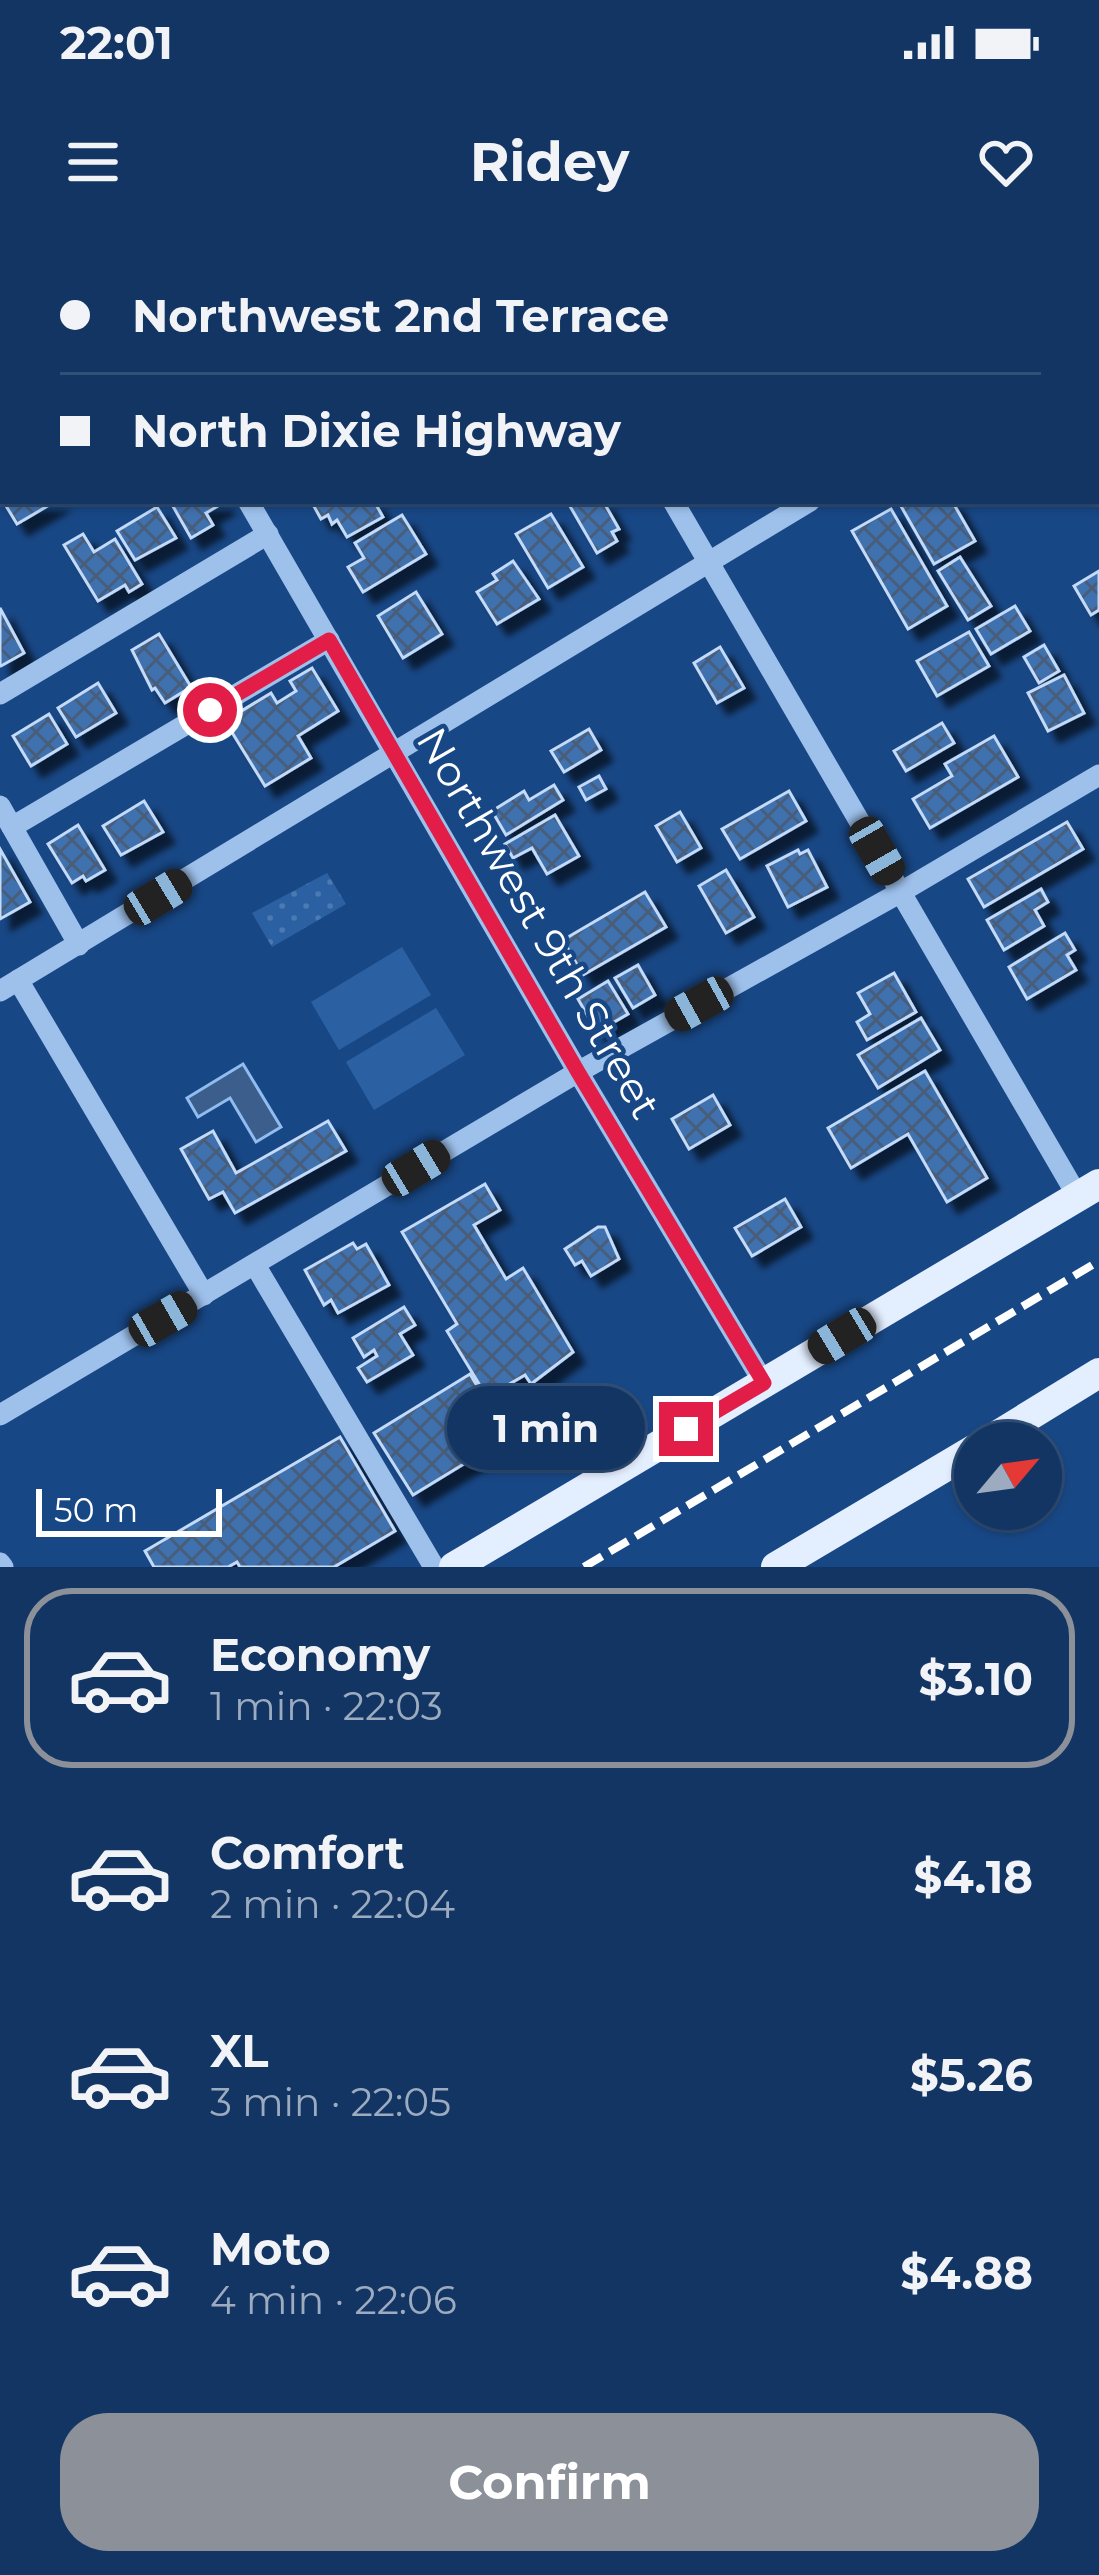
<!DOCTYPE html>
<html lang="en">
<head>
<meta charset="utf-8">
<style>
  :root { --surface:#123564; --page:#1f406d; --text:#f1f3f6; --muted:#9cabbf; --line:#315078; --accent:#8c9099 }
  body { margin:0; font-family:Montserrat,sans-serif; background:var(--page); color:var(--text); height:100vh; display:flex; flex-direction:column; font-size:45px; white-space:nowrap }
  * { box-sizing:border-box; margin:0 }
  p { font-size:39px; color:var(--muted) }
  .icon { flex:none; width:66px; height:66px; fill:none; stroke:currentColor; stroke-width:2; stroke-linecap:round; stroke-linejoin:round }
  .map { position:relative; height:1327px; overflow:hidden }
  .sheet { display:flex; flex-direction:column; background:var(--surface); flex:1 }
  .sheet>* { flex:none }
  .top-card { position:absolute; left:0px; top:0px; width:1101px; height:264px; box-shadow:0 3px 9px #0004,0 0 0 3px var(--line); display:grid; align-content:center; height:264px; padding:0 60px; background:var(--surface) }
  .needle { width:78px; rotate:61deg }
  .fabs { position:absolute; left:954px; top:1182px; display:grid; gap:24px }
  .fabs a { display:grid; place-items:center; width:108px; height:108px; border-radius:50%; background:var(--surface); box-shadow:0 3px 9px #0004,0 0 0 3px var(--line); font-size:60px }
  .scale { position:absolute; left:36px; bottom:30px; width:186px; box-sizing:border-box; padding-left:12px; border:6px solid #fff; border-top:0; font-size:33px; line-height:42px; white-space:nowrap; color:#fff; -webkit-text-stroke:9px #184785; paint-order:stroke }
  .end { position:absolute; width:54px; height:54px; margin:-27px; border:15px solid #e11d48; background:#fff; box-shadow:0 0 0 6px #fff }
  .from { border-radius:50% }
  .bubble { position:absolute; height:84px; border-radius:42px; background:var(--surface); box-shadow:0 3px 9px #0004,0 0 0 3px var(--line); font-size:39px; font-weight:700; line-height:84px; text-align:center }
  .car { position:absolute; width:36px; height:72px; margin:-36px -18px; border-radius:15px; box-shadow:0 0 9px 3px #0007; background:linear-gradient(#222 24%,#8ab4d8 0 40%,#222 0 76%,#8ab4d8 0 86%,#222 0) }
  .top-card b { display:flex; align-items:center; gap:42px; height:114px; font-size:45px }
  .top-card b+b { border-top:3px solid var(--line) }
  .top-card i { width:30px; height:30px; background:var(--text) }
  ul { padding:21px 0 0; list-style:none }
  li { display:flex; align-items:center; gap:36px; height:180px; margin:0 24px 18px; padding:0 36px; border:6px solid transparent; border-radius:48px }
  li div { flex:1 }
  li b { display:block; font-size:45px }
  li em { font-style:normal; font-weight:700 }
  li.selected { border-color:var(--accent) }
  li>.icon { width:108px; height:108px; stroke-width:1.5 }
  .button { display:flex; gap:24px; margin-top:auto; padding:24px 60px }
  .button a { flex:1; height:138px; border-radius:48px; background:var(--accent); color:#fff; font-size:48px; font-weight:700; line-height:138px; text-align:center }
  .status { display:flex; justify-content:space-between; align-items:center; height:84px; padding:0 60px; background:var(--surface); direction:ltr }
  .status svg { height:33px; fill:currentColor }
  header { display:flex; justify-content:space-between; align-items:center; height:156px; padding:0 60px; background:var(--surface); font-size:54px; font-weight:700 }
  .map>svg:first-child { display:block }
</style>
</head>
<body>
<div class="status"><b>22:01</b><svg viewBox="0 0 49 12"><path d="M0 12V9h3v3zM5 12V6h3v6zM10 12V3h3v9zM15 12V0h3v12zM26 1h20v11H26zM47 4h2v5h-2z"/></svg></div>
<header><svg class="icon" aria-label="menu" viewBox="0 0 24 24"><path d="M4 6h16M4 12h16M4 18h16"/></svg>Ridey<svg class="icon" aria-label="heart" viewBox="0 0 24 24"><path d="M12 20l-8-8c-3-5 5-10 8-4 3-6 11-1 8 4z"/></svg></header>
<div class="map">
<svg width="1099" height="1327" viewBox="0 0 1099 1327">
  <defs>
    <pattern id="park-dots" width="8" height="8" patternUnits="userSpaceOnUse" patternTransform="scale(3)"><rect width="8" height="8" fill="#2b61a3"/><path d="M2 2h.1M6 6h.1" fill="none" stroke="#4b79b1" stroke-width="1.8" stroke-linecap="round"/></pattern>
    <pattern id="building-cross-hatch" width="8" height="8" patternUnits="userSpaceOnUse" patternTransform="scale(3)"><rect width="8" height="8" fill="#4171af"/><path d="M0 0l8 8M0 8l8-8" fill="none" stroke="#475d79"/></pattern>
    <filter id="shadow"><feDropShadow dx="11" dy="11" stdDeviation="3" flood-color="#0009"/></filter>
  </defs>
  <rect width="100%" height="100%" fill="#184785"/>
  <path fill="url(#park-dots)" d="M327 633 346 664 272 707 252 673Z"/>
  <g fill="#2b61a3">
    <path d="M402 707 431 755 339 810 311 762Z"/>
    <path d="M436 768 465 815 374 870 346 822Z"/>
  </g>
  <path fill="#3b5e8c" stroke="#90bcef" stroke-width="3" d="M243 824 281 887 256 902 230 858 198 877 187 858Z"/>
  <g fill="url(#building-cross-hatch)" stroke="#c3dbf9" stroke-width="3" filter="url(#shadow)">
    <path d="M1022 0H1099V40L1098 3Z"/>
    <path d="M3 249V261H56L17 284 0 256Z"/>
    <path d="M170 261H221L223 263 206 273 213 285 191 298Z"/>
    <path d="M311 261H374L383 277 347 297 337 280 332 284 328 275 321 279Z"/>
    <path d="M567 261H603L619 289 612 292 617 301 597 313Z"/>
    <path d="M898 261H952L975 301 934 324Z"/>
    <path d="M157 267 176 298 135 320 117 291Z"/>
    <path d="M891 269 947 366 908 389 852 291Z"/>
    <path d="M551 274 583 327 548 348 516 294Z"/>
    <path d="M402 275 426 314 363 352 348 327 364 318 355 303Z"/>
    <path d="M83 294 94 312 115 299 142 344 129 352 125 345 98 361 64 305Z"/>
    <path d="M960 317 991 366 968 380 938 331Z"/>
    <path d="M513 321 539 359 497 384 477 352 497 340 493 334Z"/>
    <path d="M1099 331V370L1091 375 1074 346Z"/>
    <path d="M416 352 442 394 403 418 378 376Z"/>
    <path d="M1015 366 1030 391 991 414 976 389Z"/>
    <path d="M0 368 24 413 1 426 0 425Z"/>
    <path d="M969 392 989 426 937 456 917 421Z"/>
    <path d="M159 394 191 447 165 463 155 448 152 450 132 410Z"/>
    <path d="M1044 405 1059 431 1039 443 1024 417Z"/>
    <path d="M720 407 744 448 717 463 694 423Z"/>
    <path d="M312 428 338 471 298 496 311 518 265 546 225 481 271 453 277 463 296 451 290 441Z"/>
    <path d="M1064 435 1084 473 1048 491 1028 453Z"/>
    <path d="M98 443 116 473 76 497 58 468Z"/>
    <path d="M49 474 67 504 31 526 13 496Z"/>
    <path d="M942 483 954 503 906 531 894 511Z"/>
    <path d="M589 489 601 510 564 532 551 511Z"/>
    <path d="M994 496 1018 537 930 588 913 559 952 536 945 524Z"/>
    <path d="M599 536 606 549 586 560 579 547Z"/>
    <path d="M554 545 563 560 506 595 492 571 524 551 529 560Z"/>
    <path d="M789 551 806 581 740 619 722 589Z"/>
    <path d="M144 561 163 592 121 615 103 586Z"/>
    <path d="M680 572 701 608 677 622 656 586Z"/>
    <path d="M555 575 579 616 547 634 532 608 513 618 505 604Z"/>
    <path d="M1067 582 1083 609 984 667 968 639Z"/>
    <path d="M78 585 105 630 86 641 83 636 72 643 48 604Z"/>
    <path d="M0 609 30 662 0 679Z"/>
    <path d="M798 610 800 614 808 610 827 647 788 667 767 626Z"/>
    <path d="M726 630 754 677 726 693 699 646Z"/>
    <path d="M1041 649 1048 662 1035 670 1044 686 1004 710 987 680Z"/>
    <path d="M645 652 666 687 583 735 563 700Z"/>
    <path d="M1065 693 1075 710 1067 715 1076 730 1027 759 1009 727Z"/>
    <path d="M638 725 655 755 633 768 615 738Z"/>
    <path d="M894 733 916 772 867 800 857 782 870 774 858 753Z"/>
    <path d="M608 741 628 774 597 792 578 759Z"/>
    <path d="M921 778 940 810 878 848 858 815Z"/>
    <path d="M925 831 987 938 947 962 908 894 851 928 828 888Z"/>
    <path d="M713 855 730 885 689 909 672 879Z"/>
    <path d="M328 881 346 911 235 973 223 952 209 959 181 909 213 891 236 933Z"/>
    <path d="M485 944 500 970 474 985 506 1039 523 1028 573 1112 531 1144 525 1135 487 1157 447 1091 457 1084 402 992Z"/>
    <path d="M785 959 801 987 752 1016 735 988Z"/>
    <path d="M598 987H605L619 1019 591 1036 582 1021 575 1025 565 1009Z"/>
    <path d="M353 1003 357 1009 366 1004 389 1045 338 1073 331 1060 324 1065 305 1030Z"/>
    <path d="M404 1067 415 1085 400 1094 413 1115 367 1142 358 1128 377 1116 374 1110 364 1117 353 1098Z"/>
    <path d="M470 1134 508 1197 413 1255 374 1193Z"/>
    <path d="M340 1197 395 1291 334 1327H240L237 1322 228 1327H154L145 1311Z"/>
  </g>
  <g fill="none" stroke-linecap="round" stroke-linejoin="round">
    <g stroke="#9ec1ec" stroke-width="21">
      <path d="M98 0 99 3"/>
      <path d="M520 0 522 3"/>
      <path d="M481 3 487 0"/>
      <path d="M1098 86 1099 85"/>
      <path d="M1098 150 1099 149"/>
      <path d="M0 208 3 206"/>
      <path d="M248 261 578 832 764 1143"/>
      <path d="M673 261 1078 957"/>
      <path d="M0 454 268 294"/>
      <path d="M0 566 79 705"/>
      <path d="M12 587 329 400"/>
      <path d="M18 740 204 1055"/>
      <path d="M0 751 810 261"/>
      <path d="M255 1025 434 1327"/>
      <path d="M0 1175 578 832 901 652 1099 535"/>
      <path d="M0 1323 3 1327"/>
    </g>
    <g stroke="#e3eeff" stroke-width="30">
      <path d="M969 0 971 3"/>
      <path d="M1098 212 1099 213"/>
      <path d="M985 1203 1099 1133"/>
      <path d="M454 1327 1099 944"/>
      <path d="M776 1327 975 1209"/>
    </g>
    <path stroke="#fff" stroke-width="8" stroke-dasharray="21 9" stroke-linecap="butt" d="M584 1327 1099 1021"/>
  </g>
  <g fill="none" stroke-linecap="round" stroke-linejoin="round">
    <path stroke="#e11d48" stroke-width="15" d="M210 470 329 400 578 832 764 1143 686 1189"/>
  </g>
  <g text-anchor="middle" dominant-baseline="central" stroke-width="9" stroke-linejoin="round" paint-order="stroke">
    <g font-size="42" fill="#fff" stroke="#184785">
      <text transform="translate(539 683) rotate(60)">Northwest 9th Street</text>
    </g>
  </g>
</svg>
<div class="fabs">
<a><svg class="needle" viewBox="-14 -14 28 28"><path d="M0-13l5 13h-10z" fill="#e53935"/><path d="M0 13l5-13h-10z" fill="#9cabbf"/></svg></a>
</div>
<div class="scale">50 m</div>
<i class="end from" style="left:210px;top:470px"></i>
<i class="end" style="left:686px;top:1189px"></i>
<div class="bubble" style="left:447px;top:1146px;width:198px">1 min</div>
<i class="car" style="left:877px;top:611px;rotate:150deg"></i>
<i class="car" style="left:158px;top:657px;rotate:59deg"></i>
<i class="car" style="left:699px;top:764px;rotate:241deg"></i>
<i class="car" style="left:416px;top:928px;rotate:59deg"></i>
<i class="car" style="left:163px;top:1079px;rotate:60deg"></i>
<i class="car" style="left:842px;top:1096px;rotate:239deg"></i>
<div class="top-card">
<b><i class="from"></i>Northwest 2nd Terrace</b>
<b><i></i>North Dixie Highway</b>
</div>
</div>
<section class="sheet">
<ul>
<li class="selected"><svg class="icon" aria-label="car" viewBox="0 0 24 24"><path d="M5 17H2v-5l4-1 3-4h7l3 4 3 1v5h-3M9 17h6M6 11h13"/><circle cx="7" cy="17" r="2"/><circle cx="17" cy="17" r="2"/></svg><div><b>Economy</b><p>1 min · 22:03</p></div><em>$3.10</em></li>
<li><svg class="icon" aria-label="car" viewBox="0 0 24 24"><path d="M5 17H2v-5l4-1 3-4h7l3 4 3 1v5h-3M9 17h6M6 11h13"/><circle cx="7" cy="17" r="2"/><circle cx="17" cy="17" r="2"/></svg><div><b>Comfort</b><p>2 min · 22:04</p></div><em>$4.18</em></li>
<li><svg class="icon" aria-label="car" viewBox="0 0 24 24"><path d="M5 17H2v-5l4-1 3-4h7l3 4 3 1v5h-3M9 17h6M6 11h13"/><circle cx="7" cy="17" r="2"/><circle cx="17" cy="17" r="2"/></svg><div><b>XL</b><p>3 min · 22:05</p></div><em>$5.26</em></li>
<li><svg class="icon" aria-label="car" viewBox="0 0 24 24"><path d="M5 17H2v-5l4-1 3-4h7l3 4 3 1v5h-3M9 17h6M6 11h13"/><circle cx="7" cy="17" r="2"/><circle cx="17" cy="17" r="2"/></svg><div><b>Moto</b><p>4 min · 22:06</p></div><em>$4.88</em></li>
</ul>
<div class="button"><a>Confirm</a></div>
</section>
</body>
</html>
